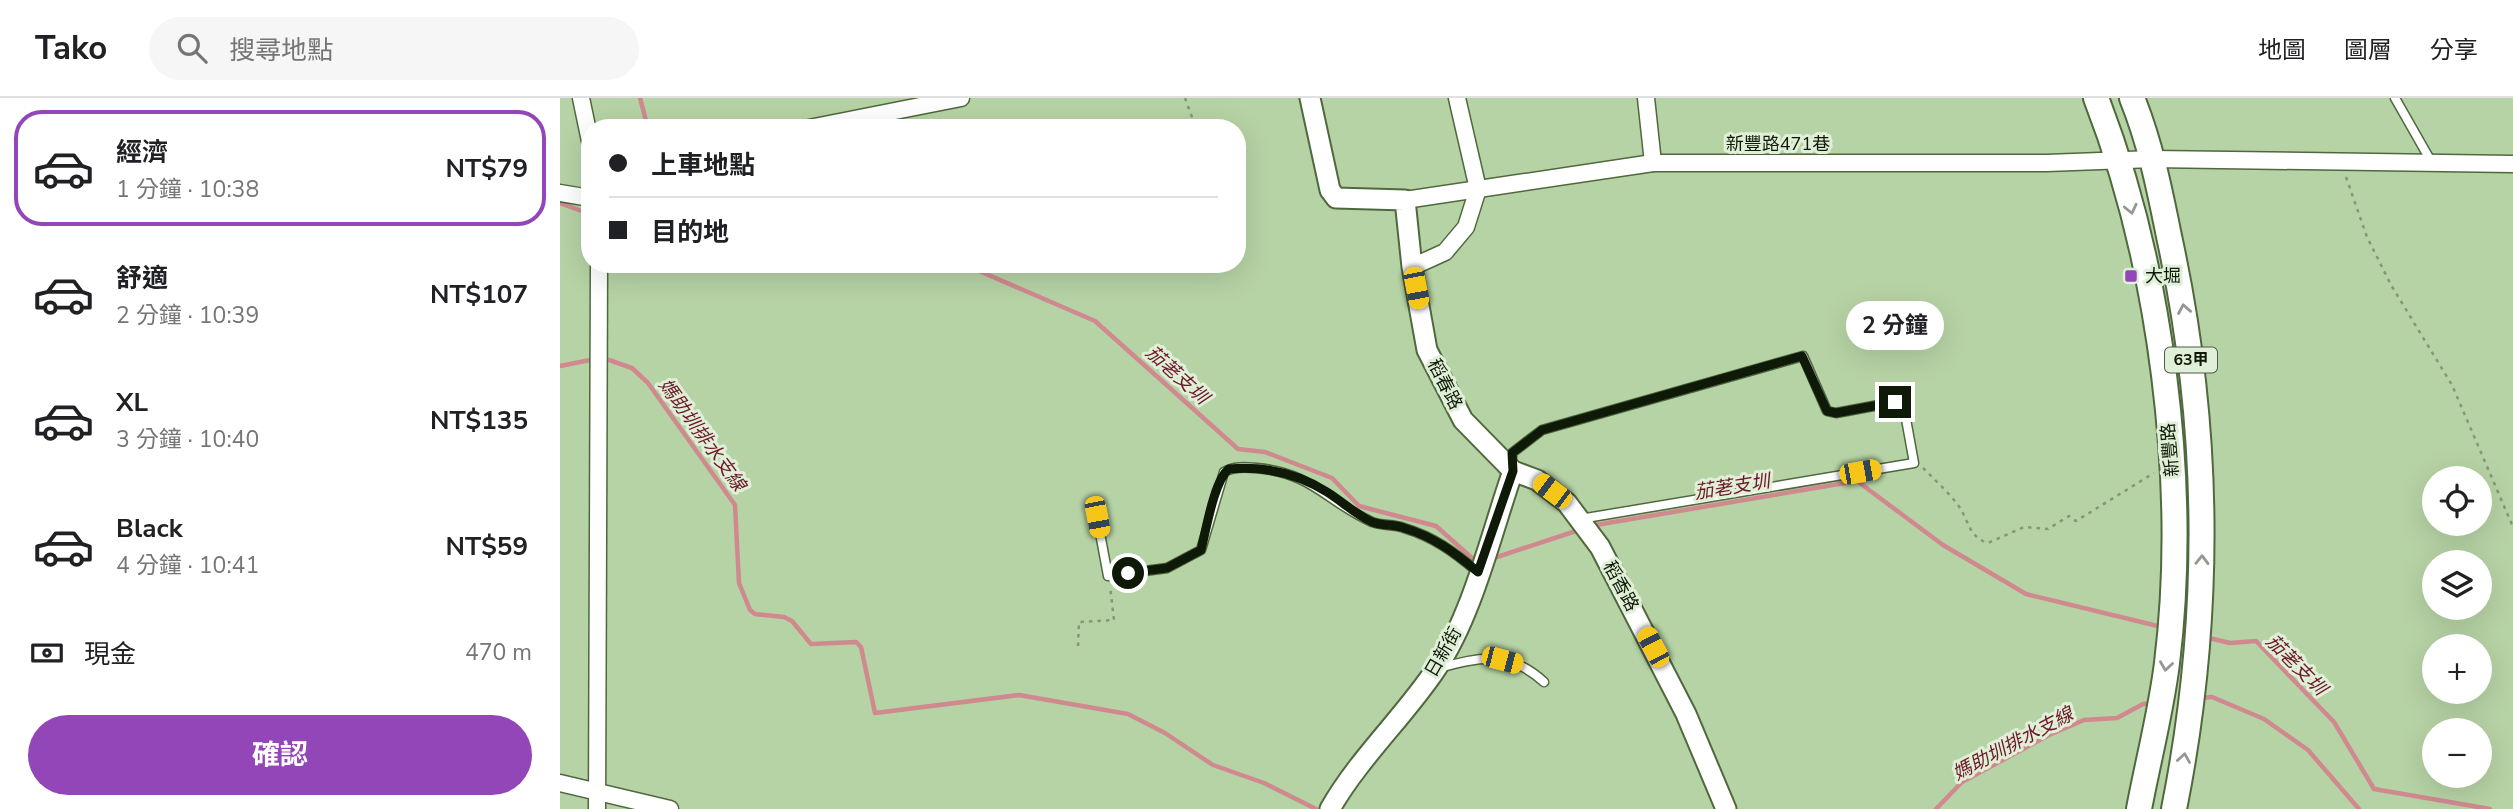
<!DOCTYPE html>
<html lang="zh-TW">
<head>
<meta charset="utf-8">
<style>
  :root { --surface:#fff; --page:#f6f6f6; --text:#202124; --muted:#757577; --line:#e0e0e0; --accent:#9346b7 }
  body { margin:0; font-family:"Nunito Sans","Noto Sans TC",sans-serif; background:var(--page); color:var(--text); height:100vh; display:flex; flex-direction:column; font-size:26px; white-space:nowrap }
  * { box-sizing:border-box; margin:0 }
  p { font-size:23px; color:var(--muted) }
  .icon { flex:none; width:38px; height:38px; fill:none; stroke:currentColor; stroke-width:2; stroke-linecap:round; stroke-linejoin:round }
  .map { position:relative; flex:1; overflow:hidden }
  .side { display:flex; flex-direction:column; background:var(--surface); width:560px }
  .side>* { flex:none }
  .banner { position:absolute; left:21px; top:21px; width:665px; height:154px; border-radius:28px; box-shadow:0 7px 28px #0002; display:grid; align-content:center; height:154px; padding:0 28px; background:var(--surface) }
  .fabs { position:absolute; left:1862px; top:368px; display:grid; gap:14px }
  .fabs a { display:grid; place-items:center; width:70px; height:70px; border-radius:50%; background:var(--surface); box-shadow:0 7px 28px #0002; font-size:35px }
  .end { position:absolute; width:32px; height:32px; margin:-16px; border:9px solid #0f1908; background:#fff; box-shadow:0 0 0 4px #fff }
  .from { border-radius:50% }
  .bubble { position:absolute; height:49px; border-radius:24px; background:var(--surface); box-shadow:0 7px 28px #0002; font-size:23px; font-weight:700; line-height:49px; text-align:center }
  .car { position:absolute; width:21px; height:42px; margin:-21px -10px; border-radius:9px; box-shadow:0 0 5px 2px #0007; background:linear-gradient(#f5c518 24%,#345 0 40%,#f5c518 0 76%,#345 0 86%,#f5c518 0) }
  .banner b { display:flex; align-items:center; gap:24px; height:66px; font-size:26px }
  .banner b+b { border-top:2px solid var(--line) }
  .banner i { width:18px; height:18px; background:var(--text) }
  ul { padding:12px 0 0; list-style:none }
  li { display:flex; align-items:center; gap:21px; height:116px; margin:0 14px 10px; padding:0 14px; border:4px solid transparent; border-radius:28px }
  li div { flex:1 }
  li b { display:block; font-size:26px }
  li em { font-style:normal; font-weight:700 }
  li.active { border-color:var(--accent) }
  li>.icon { width:63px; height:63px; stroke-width:1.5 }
  .pay { display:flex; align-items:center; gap:18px; height:77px; padding:0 28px; font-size:26px }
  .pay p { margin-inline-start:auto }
  .button { display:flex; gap:14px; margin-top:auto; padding:14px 28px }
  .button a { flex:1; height:80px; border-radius:42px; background:var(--accent); color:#fff; font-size:28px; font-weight:700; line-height:80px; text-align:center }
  header { display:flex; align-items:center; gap:42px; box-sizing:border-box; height:98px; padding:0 35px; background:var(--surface); border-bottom:2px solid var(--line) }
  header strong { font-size:33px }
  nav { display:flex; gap:38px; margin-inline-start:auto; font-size:24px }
  .search { width:490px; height:63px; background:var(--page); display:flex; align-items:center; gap:18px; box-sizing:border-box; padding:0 24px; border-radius:38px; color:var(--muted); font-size:26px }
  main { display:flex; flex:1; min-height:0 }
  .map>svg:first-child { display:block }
</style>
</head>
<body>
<header>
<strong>Tako</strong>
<div class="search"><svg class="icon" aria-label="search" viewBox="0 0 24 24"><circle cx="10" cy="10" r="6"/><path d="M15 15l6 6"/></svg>搜尋地點</div>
<nav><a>地圖</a><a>圖層</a><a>分享</a></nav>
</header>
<main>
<section class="side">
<ul>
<li class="active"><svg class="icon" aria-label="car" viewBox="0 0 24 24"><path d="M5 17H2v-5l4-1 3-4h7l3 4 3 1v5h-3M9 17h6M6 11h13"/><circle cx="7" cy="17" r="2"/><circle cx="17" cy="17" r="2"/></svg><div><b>經濟</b><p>1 分鐘 · 10:38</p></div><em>NT$79</em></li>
<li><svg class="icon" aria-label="car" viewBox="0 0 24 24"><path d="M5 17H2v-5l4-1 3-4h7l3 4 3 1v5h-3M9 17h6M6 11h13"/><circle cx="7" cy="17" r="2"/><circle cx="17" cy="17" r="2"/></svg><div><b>舒適</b><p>2 分鐘 · 10:39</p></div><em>NT$107</em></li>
<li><svg class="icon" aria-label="car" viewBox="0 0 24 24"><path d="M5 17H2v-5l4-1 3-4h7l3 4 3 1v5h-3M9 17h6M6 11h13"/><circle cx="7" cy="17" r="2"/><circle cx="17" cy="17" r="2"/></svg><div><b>XL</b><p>3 分鐘 · 10:40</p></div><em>NT$135</em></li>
<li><svg class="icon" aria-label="car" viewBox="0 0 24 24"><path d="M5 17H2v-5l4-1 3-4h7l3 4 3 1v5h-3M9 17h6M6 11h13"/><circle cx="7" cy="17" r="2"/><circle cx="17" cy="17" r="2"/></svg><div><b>Black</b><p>4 分鐘 · 10:41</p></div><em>NT$59</em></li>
</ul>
<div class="pay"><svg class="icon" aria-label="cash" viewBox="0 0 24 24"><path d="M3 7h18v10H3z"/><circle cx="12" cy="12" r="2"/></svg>現金<p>470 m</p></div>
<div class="button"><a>確認</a></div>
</section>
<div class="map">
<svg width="1953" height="711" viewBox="0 0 1953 711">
  <rect width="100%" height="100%" fill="#b6d3a5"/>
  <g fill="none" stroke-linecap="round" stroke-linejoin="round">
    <g stroke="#d18990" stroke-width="4.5">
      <path d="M80 0 88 30"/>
      <path d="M0 105 30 116"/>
      <path d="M403 166 535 223 678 351 705 354 772 380 799 408 876 428 912 460H919"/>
      <path d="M43 260 72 270 88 285 175 407 179 485 190 512 195 516 224 519 232 523 251 546 296 544 301 549 315 615 459 597 568 616 605 635 653 667 704 685 756 711"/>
      <path d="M0 268 35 261"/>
      <path d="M1030 428 1297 383 1383 447 1466 496 1602 529"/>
      <path d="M931 461 1019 432"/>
      <path d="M1645 539 1670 545 1696 543 1774 624 1814 691 1930 711"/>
      <path d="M1639 600 1652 599 1704 621 1748 652 1799 711"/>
      <path d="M1376 711 1402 684 1489 637 1524 622 1557 620 1583 606 1592 605"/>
    </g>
    <g stroke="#4f683e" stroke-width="11">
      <g id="service">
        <path d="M1835 0 1872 65"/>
        <path d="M952 366V355L982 332 1243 258 1267 313 1276 315 1335 304 1344 310 1354 365 1020 421"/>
        <path d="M537 419 548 478 607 470 641 452 664 374C673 368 686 369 696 370 753 375 766 403 812 424 822 428 834 426 844 430 874 439 894 454 918 474"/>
        <path d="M879 570C920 559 949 552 984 584"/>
      </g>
    </g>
    <g stroke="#4f683e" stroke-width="19">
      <g id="minor">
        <path d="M21 0 30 43"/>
        <path d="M1086 0 1093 65"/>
        <path d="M249 30 401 0"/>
        <path d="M0 95 30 100"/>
        <path d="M845 102 1093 65H1487L1593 61 1953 66"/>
        <path d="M852 169 885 154 906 129 918 91 897 0"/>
        <path d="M0 685 110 711"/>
        <path d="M37 711 39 166"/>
      </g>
    </g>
    <g stroke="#4f683e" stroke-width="23">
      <g id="tertiary">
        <path d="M750 0 770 92 776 100 845 102 852 169 867 252 903 322 953 373 977 382 1007 405 1040 449 1126 616 1166 711"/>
        <path d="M770 711C799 660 844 619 876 571 913 516 931 436 953 373"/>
      </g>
    </g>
    <g stroke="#4f683e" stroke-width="28">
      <g id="primary">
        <path d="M1536 0C1601 167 1629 386 1607 565 1601 614 1588 663 1579 711"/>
        <path d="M1572 0C1591 47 1600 94 1610 143 1651 333 1652 521 1614 711"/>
      </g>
    </g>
    <g stroke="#829974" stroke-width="2.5" stroke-dasharray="3.5 5" stroke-linecap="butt">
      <path d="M625 0 636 30"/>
      <path d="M1786 79 1807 139 1831 187 1892 287 1953 429"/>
      <path d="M1363 370C1375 382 1388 394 1398 407 1409 422 1408 439 1428 445L1464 429 1488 431 1509 418 1516 423 1594 375"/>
      <path d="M518 548 519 524 554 522 550 488"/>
    </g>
    <use href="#service" stroke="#fff" stroke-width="8"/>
    <use href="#minor" stroke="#fff" stroke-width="16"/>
    <use href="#tertiary" stroke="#fff" stroke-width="19"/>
    <use href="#primary" stroke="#fff" stroke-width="24"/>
  </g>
  <defs><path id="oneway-chevron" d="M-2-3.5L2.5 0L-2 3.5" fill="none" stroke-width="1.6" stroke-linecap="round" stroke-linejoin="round" transform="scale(1.75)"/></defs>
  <g stroke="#939890">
    <use href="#oneway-chevron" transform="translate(1571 111) rotate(77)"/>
    <use href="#oneway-chevron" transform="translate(1624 211) rotate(-100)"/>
    <use href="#oneway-chevron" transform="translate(1642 462) rotate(-89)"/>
    <use href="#oneway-chevron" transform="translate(1606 568) rotate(98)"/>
    <use href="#oneway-chevron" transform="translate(1624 660) rotate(-81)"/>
  </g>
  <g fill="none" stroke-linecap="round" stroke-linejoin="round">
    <path stroke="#0f1908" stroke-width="9" d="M568 475 607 470 641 452C646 433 654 382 669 371 705 368 737 375 767 394 783 404 795 416 812 424 822 428 834 426 844 430 874 439 894 454 918 474L953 373 952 355 982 332 1242 258 1267 313 1276 315 1335 304"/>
  </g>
  <rect fill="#9346b7" stroke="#e0efd7" stroke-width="2.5" x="1564" y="171" width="14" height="14" rx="3.5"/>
  <g text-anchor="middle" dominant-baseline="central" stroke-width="6" stroke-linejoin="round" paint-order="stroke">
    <rect fill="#e0efd7" stroke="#4e5946" stroke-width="2" x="1605" y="249.5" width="52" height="25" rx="5"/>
    <g font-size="16" font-weight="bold" fill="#0f1908">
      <text x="1631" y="262">63甲</text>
    </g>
    <g font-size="18" fill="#0f1908" stroke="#e0efd7">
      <text x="1218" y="46">新豐路471巷</text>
      <text transform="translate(885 286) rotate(63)">稻春路</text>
      <text transform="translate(1610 352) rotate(-95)">新豐路</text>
      <text transform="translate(1061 488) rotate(62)">稻香路</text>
      <text transform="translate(883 554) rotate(-60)">日新街</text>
    </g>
    <g font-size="18" fill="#0f1908" stroke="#e0efd7" text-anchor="start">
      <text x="1585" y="178">大堀</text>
    </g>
    <g font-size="19" font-style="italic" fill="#6e182a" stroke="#e0efd7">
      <text transform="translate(617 277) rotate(42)">茄荖支圳</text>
      <text transform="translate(142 337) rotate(54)">媽助圳排水支線</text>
      <text transform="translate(1172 389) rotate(-9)">茄荖支圳</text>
      <text transform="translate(1736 567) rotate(45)">茄荖支圳</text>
      <text transform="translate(1453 646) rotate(-28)">媽助圳排水支線</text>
    </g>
  </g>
</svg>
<div class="fabs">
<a><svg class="icon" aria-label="locate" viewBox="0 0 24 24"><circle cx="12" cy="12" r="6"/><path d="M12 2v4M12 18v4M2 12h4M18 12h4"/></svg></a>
<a><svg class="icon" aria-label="layers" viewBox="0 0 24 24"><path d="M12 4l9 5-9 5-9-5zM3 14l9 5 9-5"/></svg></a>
<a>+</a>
<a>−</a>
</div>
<i class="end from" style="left:568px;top:475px"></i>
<i class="end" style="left:1335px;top:304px"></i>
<div class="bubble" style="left:1286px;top:203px;width:98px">2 分鐘</div>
<i class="car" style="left:856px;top:190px;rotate:169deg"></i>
<i class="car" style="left:1300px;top:374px;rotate:80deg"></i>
<i class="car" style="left:992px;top:393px;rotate:307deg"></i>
<i class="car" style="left:537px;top:419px;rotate:169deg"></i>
<i class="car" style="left:1093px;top:549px;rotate:332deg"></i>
<i class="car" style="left:942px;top:562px;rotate:105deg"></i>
<div class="banner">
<b><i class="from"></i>上車地點</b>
<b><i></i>目的地</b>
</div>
</div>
</main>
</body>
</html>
